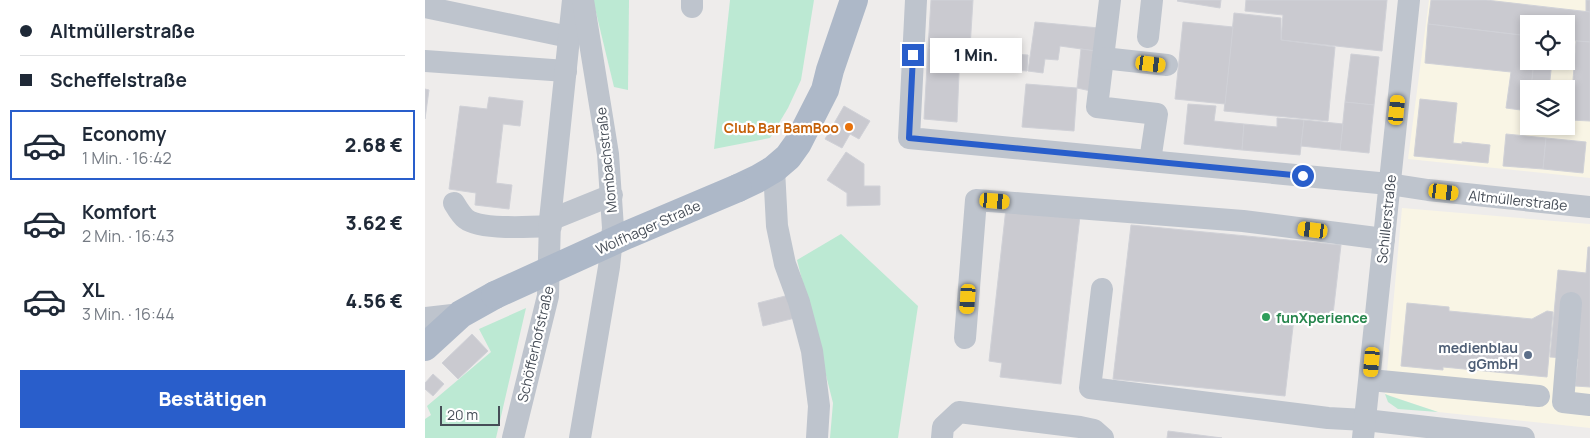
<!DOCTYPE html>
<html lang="de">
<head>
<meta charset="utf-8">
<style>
  :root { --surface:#fff; --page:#f2f2f3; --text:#1f2937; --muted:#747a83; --line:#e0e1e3; --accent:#295ecb }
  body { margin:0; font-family:Manrope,sans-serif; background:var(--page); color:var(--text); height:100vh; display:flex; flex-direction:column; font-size:19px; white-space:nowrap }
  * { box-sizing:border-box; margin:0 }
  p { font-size:16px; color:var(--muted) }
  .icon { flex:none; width:28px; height:28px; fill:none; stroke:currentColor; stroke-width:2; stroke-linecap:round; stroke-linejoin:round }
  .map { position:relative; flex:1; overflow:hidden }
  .panel { display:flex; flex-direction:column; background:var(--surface); width:425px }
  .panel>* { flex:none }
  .hud { display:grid; align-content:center; height:110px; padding:0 20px; background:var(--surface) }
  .tools { position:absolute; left:1095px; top:15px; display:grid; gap:10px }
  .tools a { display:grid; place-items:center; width:55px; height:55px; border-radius:0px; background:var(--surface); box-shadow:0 2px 8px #0003; font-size:25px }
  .scale { position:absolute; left:15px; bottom:12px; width:60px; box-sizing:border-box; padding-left:5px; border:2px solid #464d57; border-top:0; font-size:14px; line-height:18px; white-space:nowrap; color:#464d57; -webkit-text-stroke:4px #fff; paint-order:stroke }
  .end { position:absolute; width:22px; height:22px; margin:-11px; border:6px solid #295ecb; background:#fff; box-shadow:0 0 0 2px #fff }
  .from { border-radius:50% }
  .bubble { position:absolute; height:35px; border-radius:0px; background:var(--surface); box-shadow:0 2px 8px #0003; font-size:16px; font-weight:800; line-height:35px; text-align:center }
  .car { position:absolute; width:15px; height:30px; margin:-15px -8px; border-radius:6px; box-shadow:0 0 4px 1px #0007; background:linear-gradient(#f5c518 24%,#345 0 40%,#f5c518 0 76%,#345 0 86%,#f5c518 0) }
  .hud b { display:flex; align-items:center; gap:18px; height:48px; font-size:19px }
  .hud b+b { border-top:1px solid var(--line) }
  .hud i { width:12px; height:12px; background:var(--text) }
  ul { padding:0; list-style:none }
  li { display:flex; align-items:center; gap:15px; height:70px; margin:0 10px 8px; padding:0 10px; border:2px solid transparent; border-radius:0px }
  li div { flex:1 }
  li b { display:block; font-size:19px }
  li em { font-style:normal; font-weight:800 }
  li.active { border-color:var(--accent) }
  li>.icon { width:45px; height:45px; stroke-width:1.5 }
  .action { display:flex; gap:10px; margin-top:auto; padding:10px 20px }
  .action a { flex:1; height:58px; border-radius:0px; background:var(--accent); color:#fff; font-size:20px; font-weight:800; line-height:58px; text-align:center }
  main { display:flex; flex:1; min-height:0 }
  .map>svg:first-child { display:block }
</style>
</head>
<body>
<main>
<section class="panel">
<div class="hud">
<b><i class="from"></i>Altmüllerstraße</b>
<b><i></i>Scheffelstraße</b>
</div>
<ul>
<li class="active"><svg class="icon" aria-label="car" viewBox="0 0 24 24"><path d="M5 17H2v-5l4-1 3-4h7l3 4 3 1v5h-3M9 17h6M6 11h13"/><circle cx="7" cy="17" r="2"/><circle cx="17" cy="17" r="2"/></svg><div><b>Economy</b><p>1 Min. · 16:42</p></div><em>2.68 €</em></li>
<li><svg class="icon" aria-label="car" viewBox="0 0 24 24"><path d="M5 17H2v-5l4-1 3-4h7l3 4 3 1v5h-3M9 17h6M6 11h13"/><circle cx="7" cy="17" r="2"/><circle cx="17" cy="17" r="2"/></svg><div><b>Komfort</b><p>2 Min. · 16:43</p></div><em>3.62 €</em></li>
<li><svg class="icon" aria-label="car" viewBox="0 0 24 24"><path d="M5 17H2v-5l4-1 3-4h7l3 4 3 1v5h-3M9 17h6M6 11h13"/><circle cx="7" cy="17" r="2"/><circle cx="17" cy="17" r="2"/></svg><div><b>XL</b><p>3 Min. · 16:44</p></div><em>4.56 €</em></li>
</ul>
<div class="action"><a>Bestätigen</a></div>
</section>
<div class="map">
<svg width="1165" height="438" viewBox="0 0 1165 438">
  <rect width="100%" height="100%" fill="#eeeceb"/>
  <g fill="#f9f5e5" fill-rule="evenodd">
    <path d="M1004 0H1165V178L983 159ZM1104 24H1141V61H1104ZM1104 89H1141V126H1104Z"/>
    <path d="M977 208 1165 224V428L1013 412 960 394Z"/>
  </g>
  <g fill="#bce9d3">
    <path d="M168 0H204L203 90 189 87Z"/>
    <path d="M305 0H389L376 80 363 108 345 138 289 149Z"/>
    <path d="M416 234 493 306 473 438H405L408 403 372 260Z"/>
    <path d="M101 308 71 438H0V419L6 415 2 406 66 352 54 329Z"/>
    <path d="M960 394 965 396 1013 412 973 409 963 402Z"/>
  </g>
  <g fill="#cacad0" stroke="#d0d1d7">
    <path d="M506 0H548L545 48H503Z"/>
    <path d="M753 0H796L795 8 752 1Z"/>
    <path d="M821 0H962L957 51 856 40 858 15 820 11Z"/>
    <path d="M1006 0H1061L1165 12V42L1141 40V24H1104V36L1003 24Z"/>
    <path d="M1161 0H1165V12L1161 11Z"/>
    <path d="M809 13 856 18V40L910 47 903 121 799 111Z"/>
    <path d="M610 22 674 28 671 51 635 46 633 60 620 59 618 73 603 71Z"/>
    <path d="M758 22 808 27 800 104 750 99Z"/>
    <path d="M1003 24 1104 36V61H1109L1106 89H1104L1103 111 1081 108 1086 72 1000 63Z"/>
    <path d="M1151 41 1165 42V121L1145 120Z"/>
    <path d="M503 48 535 49 532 122 499 119Z"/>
    <path d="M656 49 671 51 666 91 652 88Z"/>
    <path d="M561 52 603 55 602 71 559 68Z"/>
    <path d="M926 54 954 57 949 105 920 102Z"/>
    <path d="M1109 61H1127L1124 89H1106Z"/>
    <path d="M601 84 652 88 649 131 597 127Z"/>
    <path d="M0 89 4 90 0 119Z"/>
    <path d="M64 97 98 101 95 126 78 124 71 183 87 185 84 209 50 205 51 193 24 189 35 106 62 109Z"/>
    <path d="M995 99 1032 103 1028 143 1037 144V142L1065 145 1063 163 989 156Z"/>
    <path d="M920 102 949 105 944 153 915 150Z"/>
    <path d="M763 104 791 106 789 121 819 124 817 150 759 144Z"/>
    <path d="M419 106 445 121 434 139 425 134 417 148 400 139Z"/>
    <path d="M852 118 879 120 875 155 817 150 819 124 852 127Z"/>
    <path d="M879 120 918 124 915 150 876 146Z"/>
    <path d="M1081 134 1121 138 1118 169 1078 166Z"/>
    <path d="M1121 138 1161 142 1158 173 1118 169Z"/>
    <path d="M421 152 439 164V186H455V205L422 206V193L402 180Z"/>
    <path d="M581 208 655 216 636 384 575 377 577 363 564 361Z"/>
    <path d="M706 225 916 245 907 323 869 318 860 396 688 379Z"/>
    <path d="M1163 247H1165V387L1150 386 1153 359 1125 357 1133 270 1161 273Z"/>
    <path d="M364 295 370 318 338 326 333 303Z"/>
    <path d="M982 303 1024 307V311L1107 319 1122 311 1128 312 1122 377 1018 367V370L976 366Z"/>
    <path d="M47 334 63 351 33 379 17 363Z"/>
    <path d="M8 374 19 384 8 396 0 389V383Z"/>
    <path d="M743 431 797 438H742Z"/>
  </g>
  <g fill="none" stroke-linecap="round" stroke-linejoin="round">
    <g stroke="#bec4cd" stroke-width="22">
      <path d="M491 0 484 138 964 184 1003 190 1165 207"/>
      <path d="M685 0 672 107 732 114 725 161"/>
      <path d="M0 7 144 37"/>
      <path d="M267 7V0"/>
      <path d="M723 37 727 0"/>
      <path d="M678 58 742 65"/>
      <path d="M0 61 141 71"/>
      <path d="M349 169 352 226 360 264 374 302 387 351 394 406 392 438"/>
      <path d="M29 203C32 208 36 215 41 219 55 230 107 227 126 226"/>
      <path d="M125 220 187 195"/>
      <path d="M677 289 665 388 903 418 940 420 1099 438"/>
      <path d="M1146 303 1138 402 1165 405"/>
      <path d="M0 318 36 314"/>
      <path d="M540 338 551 200 818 221 959 239"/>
      <path d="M945 380 1114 396"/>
      <path d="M88 438 123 296 125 220 148 0"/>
      <path d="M155 438 184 267 188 228 183 154 158 0"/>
      <path d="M517 438 518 427 534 412 655 427 669 430 678 438"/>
      <path d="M938 438 984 0"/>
    </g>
    <g stroke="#adb8c8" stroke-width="28">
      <path d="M313 188 332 179 349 169 363 157 373 143 400 90 405 70 429 0"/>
      <path d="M0 347 36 314 70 295"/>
    </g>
    <path stroke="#adb8c8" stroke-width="28" d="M70 295 202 235 313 188"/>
  </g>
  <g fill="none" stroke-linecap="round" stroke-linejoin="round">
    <path stroke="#295ecb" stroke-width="6" d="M488 55 484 138 878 176"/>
  </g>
  <circle fill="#e8710a" stroke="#fff" stroke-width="2" cx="424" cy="127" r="5"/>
  <circle fill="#2e9e5b" stroke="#fff" stroke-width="2" cx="841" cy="317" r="5"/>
  <circle fill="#5c6f8a" stroke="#fff" stroke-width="2" cx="1103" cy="355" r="5"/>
  <g text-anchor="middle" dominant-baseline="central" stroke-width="4.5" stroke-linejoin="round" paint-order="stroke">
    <g font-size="14" font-weight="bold" fill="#c56008" stroke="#fff" text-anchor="end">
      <text x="414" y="127">Club Bar BamBoo</text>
    </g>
    <g font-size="14" fill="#464d57" stroke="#fff">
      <text transform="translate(181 160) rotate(-96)">Mombachstraße</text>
      <text transform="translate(1093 200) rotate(6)">Altmüllerstraße</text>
      <text transform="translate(961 219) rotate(-84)">Schillerstraße</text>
      <text transform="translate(223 227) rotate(-24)">Wolfhager Straße</text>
      <text transform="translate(110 344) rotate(-77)">Schöfferhofstraße</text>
    </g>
    <g font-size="14" font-weight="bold" fill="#27864d" stroke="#fff" text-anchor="start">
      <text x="851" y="317">funXperience</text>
    </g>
    <g font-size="14" font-weight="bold" fill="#4e5e75" stroke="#fff" text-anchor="end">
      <text x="1093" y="347">medienblau<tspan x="1093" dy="16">gGmbH</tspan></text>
    </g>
  </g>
</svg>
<div class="tools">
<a><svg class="icon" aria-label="locate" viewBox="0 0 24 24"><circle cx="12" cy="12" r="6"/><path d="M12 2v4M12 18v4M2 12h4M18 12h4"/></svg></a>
<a><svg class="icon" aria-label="layers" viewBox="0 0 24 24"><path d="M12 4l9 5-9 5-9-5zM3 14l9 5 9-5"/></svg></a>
</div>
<div class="scale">20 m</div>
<i class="end from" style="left:878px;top:176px"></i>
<i class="end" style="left:488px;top:55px"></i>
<div class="bubble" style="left:505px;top:38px;width:92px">1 Min.</div>
<i class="car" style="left:726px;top:64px;rotate:97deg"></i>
<i class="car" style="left:972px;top:110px;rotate:6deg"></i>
<i class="car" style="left:1019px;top:192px;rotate:97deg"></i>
<i class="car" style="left:570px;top:201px;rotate:95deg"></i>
<i class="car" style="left:888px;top:230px;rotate:277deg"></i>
<i class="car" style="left:543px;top:299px;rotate:184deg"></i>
<i class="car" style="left:947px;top:362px;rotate:185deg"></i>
</div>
</main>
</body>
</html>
